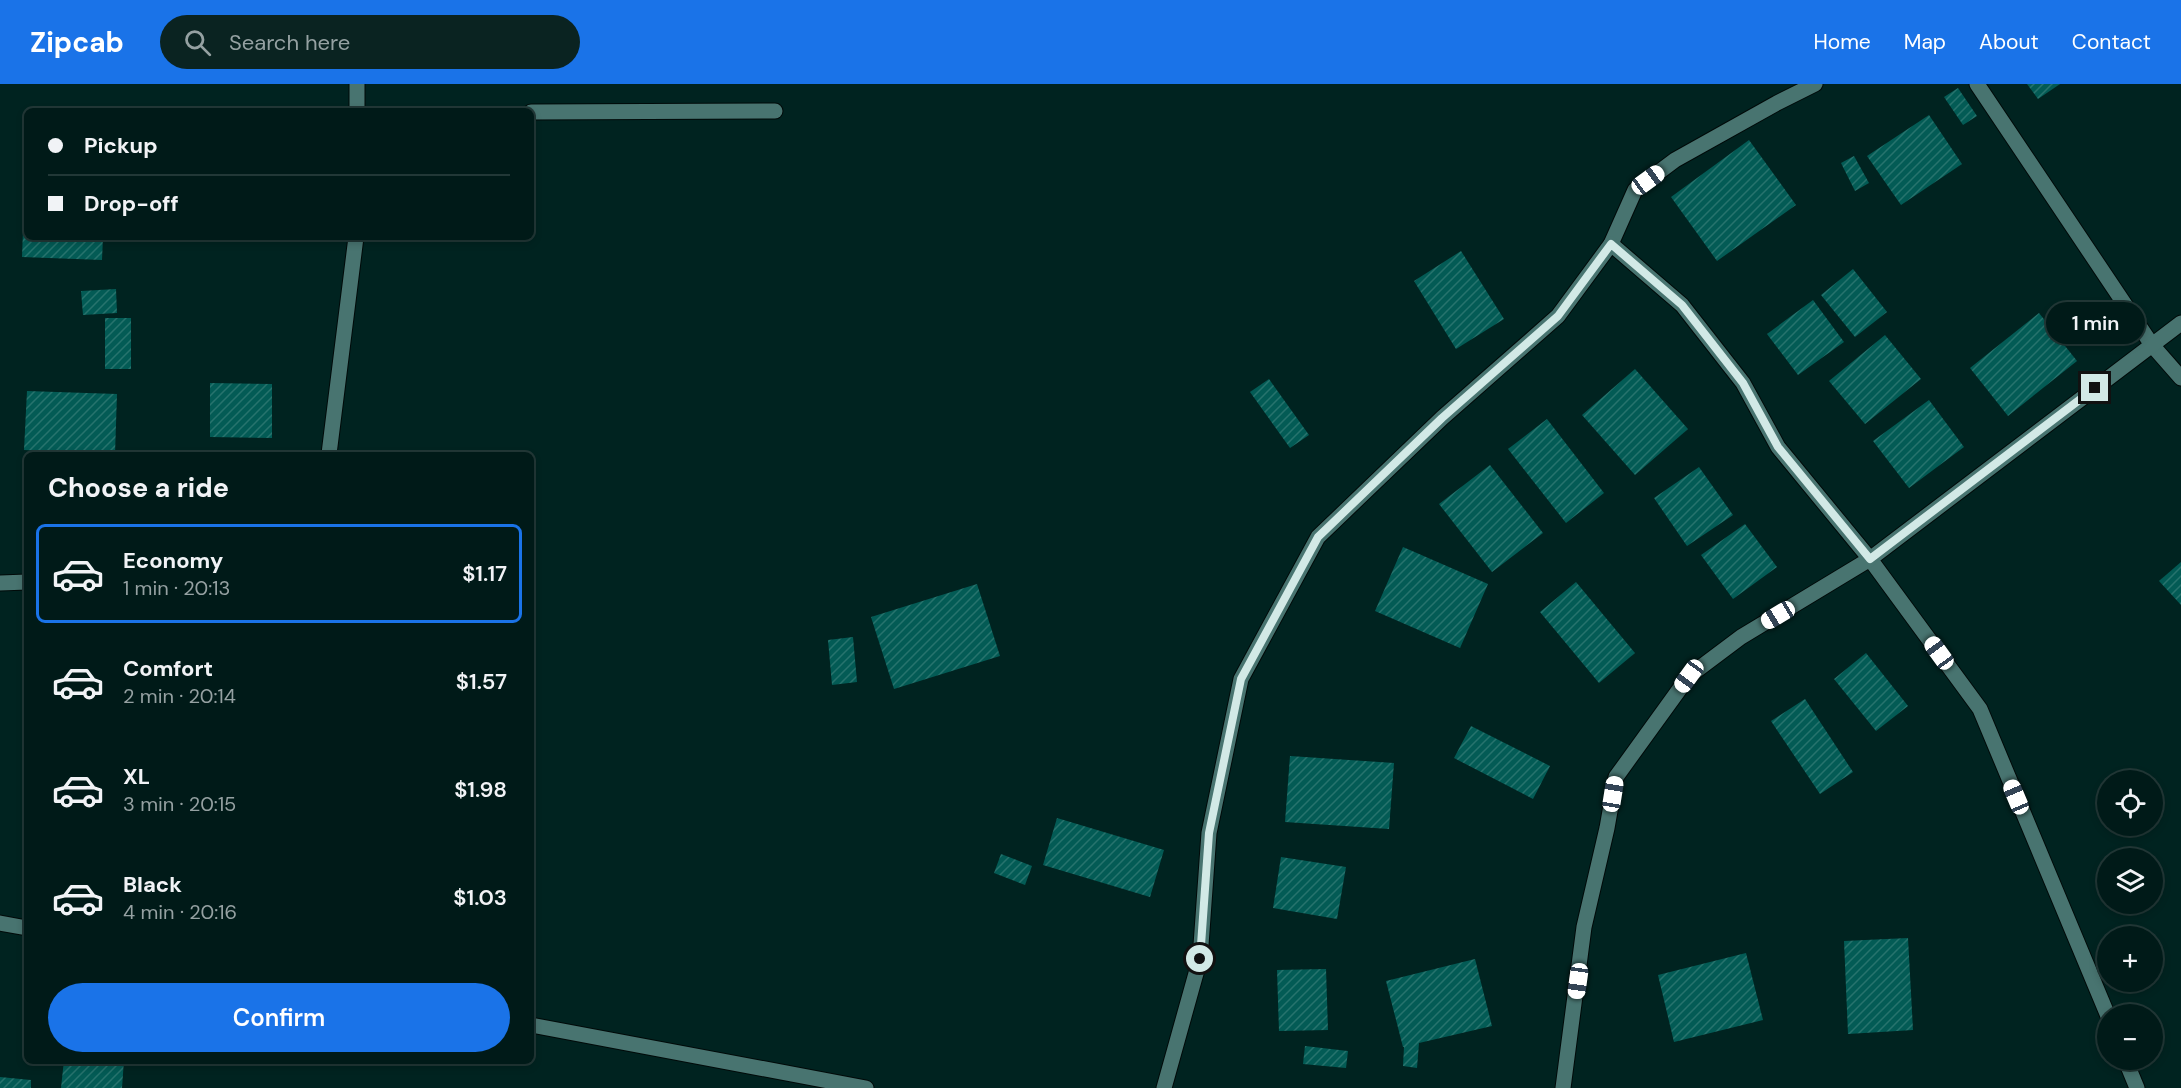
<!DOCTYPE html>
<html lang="en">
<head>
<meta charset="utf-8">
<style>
  :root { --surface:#001a18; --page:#0a2321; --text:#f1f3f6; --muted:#95a1a2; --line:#223837; --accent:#1a73e8 }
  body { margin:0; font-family:"DM Sans",sans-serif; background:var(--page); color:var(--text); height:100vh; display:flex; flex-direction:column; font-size:22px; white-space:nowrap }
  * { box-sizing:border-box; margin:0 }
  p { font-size:20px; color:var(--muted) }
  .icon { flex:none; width:33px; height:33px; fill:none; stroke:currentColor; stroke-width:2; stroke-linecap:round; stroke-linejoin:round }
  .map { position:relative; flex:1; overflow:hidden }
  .drawer { position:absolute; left:24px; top:368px; width:510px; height:612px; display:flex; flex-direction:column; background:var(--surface); border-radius:9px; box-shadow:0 3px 9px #0003,0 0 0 2px var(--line) }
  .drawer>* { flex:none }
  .hud { position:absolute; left:24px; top:24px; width:510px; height:132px; border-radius:9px; box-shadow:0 3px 9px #0003,0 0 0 2px var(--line); display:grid; align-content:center; height:132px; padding:0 24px; background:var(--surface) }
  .buttons { position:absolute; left:2097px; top:686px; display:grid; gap:12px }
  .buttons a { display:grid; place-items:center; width:66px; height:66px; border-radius:50%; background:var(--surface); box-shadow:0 3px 9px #0003,0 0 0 2px var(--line); font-size:30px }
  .end { position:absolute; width:27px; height:27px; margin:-14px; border:8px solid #d2e9e6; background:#111; box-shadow:0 0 0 3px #111 }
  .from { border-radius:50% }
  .bubble { position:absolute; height:42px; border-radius:21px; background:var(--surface); box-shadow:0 3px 9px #0003,0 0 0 2px var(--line); font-size:20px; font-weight:600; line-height:42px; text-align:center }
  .car { position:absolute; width:18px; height:36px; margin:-18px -9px; border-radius:8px; box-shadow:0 0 4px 2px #0007; background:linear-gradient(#fff 24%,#345 0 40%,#fff 0 76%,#345 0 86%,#fff 0) }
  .hud b { display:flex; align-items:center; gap:21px; height:57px; font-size:22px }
  .hud b+b { border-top:2px solid var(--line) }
  .hud i { width:15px; height:15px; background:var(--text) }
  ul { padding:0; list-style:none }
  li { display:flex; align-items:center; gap:18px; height:99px; margin:0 12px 9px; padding:0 12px; border:3px solid transparent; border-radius:9px }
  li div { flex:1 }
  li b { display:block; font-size:22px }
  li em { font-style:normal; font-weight:600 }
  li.on { border-color:var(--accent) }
  li>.icon { width:54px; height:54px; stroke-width:1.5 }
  h2 { padding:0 24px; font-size:27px; line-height:72px }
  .button { display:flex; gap:12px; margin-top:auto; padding:12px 24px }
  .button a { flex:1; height:69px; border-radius:36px; background:var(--accent); color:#fff; font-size:24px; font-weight:600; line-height:69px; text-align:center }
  header { display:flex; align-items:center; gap:36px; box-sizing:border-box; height:84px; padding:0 30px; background:var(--accent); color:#fff }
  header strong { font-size:28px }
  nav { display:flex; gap:33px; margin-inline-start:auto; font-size:21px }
  .search { width:420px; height:54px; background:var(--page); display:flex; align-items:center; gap:15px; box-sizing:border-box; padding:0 21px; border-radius:33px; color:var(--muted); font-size:22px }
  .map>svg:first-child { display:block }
</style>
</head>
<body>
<header>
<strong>Zipcab</strong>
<div class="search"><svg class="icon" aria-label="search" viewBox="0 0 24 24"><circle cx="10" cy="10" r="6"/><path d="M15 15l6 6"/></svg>Search here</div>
<nav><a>Home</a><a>Map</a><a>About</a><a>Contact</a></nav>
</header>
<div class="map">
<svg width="2181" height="1004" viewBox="0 0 2181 1004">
  <defs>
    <pattern id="building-hatch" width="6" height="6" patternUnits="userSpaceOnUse" patternTransform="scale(1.5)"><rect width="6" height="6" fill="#035b55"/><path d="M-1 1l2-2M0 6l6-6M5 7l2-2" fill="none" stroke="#27736d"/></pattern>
  </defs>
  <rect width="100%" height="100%" fill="#002320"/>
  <g fill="url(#building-hatch)">
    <path d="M2027 0H2060L2038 15Z"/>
    <path d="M1958 4 1977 32 1963 41 1944 13Z"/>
    <path d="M210 22 273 25V27H210Z"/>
    <path d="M1929 31 1962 80 1901 121 1867 72Z"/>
    <path d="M1749 56 1796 121 1717 177 1671 113Z"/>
    <path d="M1854 72 1869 99 1855 107 1841 79Z"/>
    <path d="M24 119H27V153H103L102 176 22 173Z"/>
    <path d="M1461 167 1504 235 1456 265 1414 197Z"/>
    <path d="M1853 185 1887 228 1855 253 1821 211Z"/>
    <path d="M116 205 117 229 83 231 81 207Z"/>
    <path d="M1813 216 1844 258 1798 291 1767 250Z"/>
    <path d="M2039 229 2077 277 2008 332 1970 284Z"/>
    <rect x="105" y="234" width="26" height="51"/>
    <path d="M1885 251 1921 295 1865 340 1829 297Z"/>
    <path d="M1635 285 1688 345 1635 391 1582 331Z"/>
    <path d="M1269 295 1309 351 1290 364 1250 308Z"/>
    <path d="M210 299 272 300V354L210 353Z"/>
    <path d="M27 307 117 310 115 370 24 366Z"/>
    <path d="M1929 316 1964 363 1909 404 1873 357Z"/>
    <path d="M1547 335 1604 409 1566 439 1508 365Z"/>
    <path d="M1490 381 1543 449 1492 488 1439 420Z"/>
    <path d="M1699 383 1733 431 1687 462 1654 414Z"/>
    <path d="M1745 440 1777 483 1733 515 1701 471Z"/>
    <path d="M1403 463 1488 500 1460 564 1375 527Z"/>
    <path d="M2181 478V521L2159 497Z"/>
    <path d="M1576 498 1635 569 1599 599 1540 528Z"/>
    <path d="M977 500 1000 572 894 605 871 533Z"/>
    <path d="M853 553 857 598 832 601 828 556Z"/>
    <path d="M1866 569 1908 622 1876 647 1834 595Z"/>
    <path d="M1805 615 1853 688 1820 710 1771 637Z"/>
    <path d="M1471 642 1550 682 1533 715 1454 674Z"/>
    <path d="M1290 672 1394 679 1389 745 1285 738Z"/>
    <path d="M1057 734 1164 766 1150 813 1043 781Z"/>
    <path d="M1001 770 1032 782 1025 801 994 789Z"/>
    <path d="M1281 773 1346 783 1337 835 1273 824Z"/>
    <path d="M1908 854 1913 946 1848 950 1844 857Z"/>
    <path d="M1746 869 1763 936 1674 958 1658 891Z"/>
    <path d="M1475 875 1492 942 1419 959 1417 984 1403 982 1404 963H1403L1386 897Z"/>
    <path d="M1326 885 1328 946 1279 947 1277 886Z"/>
    <path d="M1305 962 1348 967 1346 984 1303 980Z"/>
    <path d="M64 976H124L122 1004H61Z"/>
    <path d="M0 993 31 996V1004H0Z"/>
  </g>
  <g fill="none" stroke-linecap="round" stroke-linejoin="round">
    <g stroke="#000a09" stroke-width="17">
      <g id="minor">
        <path d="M1977 0 2152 261 2181 294"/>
        <path d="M357 27V0"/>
        <path d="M531 28 775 27"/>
        <path d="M329 370 356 153"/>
        <path d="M0 499 27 498"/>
        <path d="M2108 932 1980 625 1870 475 2181 239"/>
        <path d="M2125 975 2137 1004"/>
        <path d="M1164 1004 1200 875 1209 749 1241 595 1318 453 1442 334 1558 232 1611 160 1635 106 1675 76 1777 19 1815 0"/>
        <path d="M1563 1004 1584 843 1607 744 1616 693 1689 592 1741 553 1870 475 1778 363 1743 299 1682 221 1611 160"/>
      </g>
    </g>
    <g stroke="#000a09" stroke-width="17">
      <g id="tertiary">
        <path d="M0 839 27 844"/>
        <path d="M531 941 866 1004"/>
      </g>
    </g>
    <use href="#minor" stroke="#487470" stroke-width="15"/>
    <use href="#tertiary" stroke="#487470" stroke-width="15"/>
  </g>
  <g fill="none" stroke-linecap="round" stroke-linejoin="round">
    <path stroke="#d2e9e6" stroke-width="8" d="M1200 875 1209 749 1241 595 1318 453 1442 334 1558 232 1611 160 1682 221 1743 299 1778 363 1870 475 2095 304"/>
  </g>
</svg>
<div class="buttons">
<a><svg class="icon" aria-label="locate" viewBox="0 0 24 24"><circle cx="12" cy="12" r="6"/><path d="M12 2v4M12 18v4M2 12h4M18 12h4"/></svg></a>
<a><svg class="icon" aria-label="layers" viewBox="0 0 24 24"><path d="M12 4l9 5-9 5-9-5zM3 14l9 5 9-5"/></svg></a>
<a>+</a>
<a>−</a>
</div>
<i class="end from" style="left:1200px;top:875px"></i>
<i class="end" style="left:2095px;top:304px"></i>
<div class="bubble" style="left:2046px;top:218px;width:99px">1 min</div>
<i class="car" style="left:1648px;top:96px;rotate:54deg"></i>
<i class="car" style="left:1778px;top:531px;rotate:239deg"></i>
<i class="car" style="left:1939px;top:569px;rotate:324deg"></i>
<i class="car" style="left:1689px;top:592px;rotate:216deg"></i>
<i class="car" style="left:1613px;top:710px;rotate:9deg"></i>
<i class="car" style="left:2016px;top:713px;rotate:337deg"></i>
<i class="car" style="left:1578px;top:897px;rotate:188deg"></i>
<div class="hud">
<b><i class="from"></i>Pickup</b>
<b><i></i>Drop-off</b>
</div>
<section class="drawer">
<h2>Choose a ride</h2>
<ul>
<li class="on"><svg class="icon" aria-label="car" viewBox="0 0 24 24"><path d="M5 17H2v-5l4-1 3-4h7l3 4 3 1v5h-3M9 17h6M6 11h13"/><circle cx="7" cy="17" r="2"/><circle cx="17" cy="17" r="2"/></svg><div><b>Economy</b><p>1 min · 20:13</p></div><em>$1.17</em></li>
<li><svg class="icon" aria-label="car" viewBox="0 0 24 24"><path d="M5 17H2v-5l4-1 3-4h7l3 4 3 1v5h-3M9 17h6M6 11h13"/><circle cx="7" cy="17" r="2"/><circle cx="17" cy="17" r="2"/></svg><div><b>Comfort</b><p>2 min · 20:14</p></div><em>$1.57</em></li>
<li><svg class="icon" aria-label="car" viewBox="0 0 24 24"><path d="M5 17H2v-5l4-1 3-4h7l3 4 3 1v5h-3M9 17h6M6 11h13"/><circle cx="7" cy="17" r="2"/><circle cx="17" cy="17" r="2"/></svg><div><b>XL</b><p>3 min · 20:15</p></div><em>$1.98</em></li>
<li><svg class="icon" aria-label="car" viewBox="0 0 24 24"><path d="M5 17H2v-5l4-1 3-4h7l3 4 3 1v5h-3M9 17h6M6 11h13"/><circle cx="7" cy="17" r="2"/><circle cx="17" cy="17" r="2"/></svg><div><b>Black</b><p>4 min · 20:16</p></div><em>$1.03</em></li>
</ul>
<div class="button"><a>Confirm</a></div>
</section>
</div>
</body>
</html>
